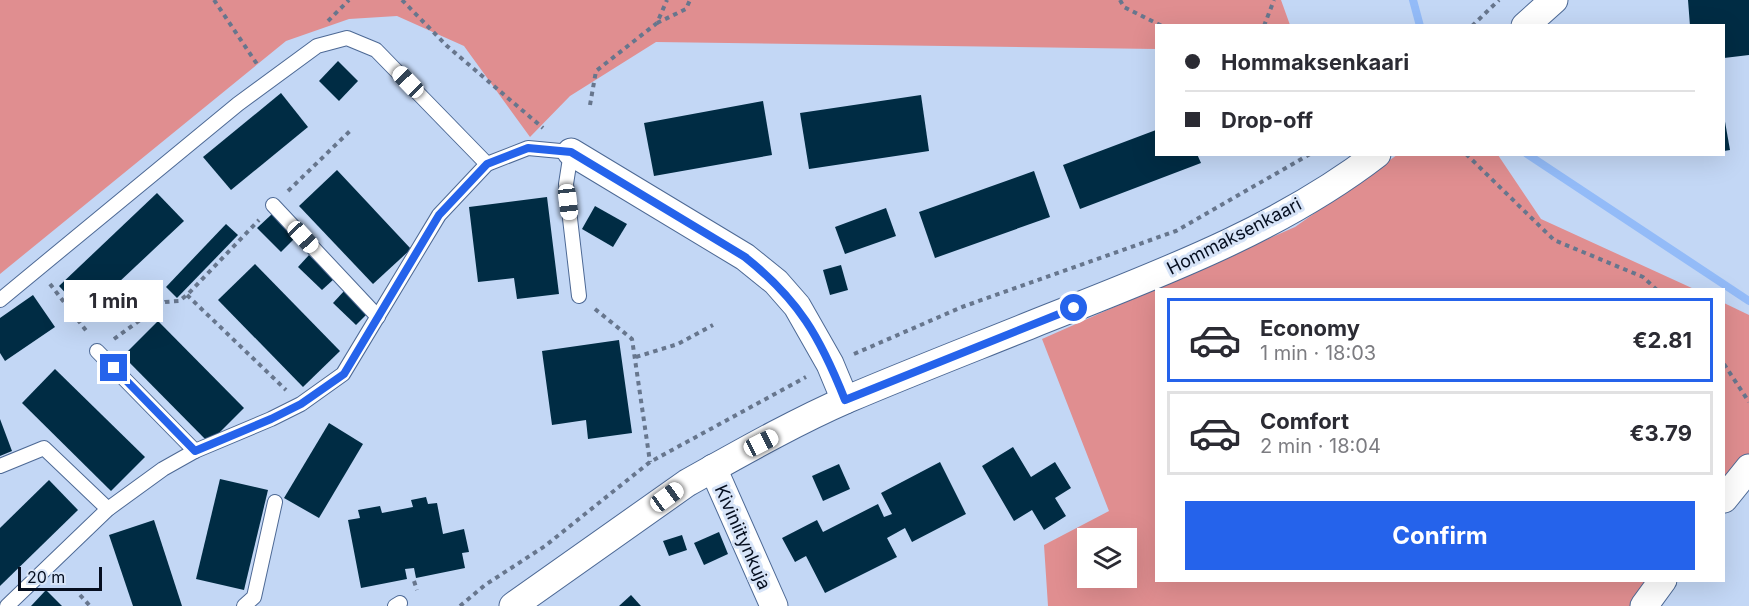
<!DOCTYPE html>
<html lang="en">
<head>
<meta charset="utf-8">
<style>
  :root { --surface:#fff; --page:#f2f2f3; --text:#2b2b33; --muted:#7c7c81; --line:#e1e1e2; --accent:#2563eb }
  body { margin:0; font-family:Inter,sans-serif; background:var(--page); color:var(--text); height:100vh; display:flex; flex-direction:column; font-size:22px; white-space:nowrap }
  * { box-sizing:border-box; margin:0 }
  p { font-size:20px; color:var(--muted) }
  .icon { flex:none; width:33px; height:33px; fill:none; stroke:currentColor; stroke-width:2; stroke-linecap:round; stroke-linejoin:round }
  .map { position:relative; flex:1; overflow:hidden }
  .panel { position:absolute; left:1155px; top:288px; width:570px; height:294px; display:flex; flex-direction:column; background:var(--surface); border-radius:0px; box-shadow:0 6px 24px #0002 }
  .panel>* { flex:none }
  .top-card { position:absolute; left:1155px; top:24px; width:570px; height:132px; border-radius:0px; box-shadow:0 6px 24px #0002; display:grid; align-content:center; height:132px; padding:0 30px; background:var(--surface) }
  .tools { position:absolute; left:1077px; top:528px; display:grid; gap:12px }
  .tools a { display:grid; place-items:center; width:60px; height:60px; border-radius:0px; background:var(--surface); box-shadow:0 6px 24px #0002; font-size:30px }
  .scale { position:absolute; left:18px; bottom:15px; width:84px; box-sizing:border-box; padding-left:6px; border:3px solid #050e1f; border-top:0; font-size:16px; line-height:21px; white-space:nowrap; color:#050e1f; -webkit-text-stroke:4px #d7e4f8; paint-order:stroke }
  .end { position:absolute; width:27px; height:27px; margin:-14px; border:8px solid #2563eb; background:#fff; box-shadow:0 0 0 3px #fff }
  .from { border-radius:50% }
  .bubble { position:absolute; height:42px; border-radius:0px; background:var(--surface); box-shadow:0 6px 24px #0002; font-size:20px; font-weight:700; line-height:42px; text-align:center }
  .car { position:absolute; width:18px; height:36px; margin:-18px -9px; border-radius:8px; box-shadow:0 0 4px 2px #0007; background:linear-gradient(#fff 24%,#345 0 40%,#fff 0 76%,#345 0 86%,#fff 0) }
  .top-card b { display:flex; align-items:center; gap:21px; height:57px; font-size:22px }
  .top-card b+b { border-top:2px solid var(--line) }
  .top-card i { width:15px; height:15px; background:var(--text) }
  ul { padding:10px 0 0; list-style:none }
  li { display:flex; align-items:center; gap:18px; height:84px; margin:0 12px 9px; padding:0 18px; border:3px solid var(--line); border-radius:0px }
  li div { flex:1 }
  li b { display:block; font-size:22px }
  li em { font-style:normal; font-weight:700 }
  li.active { border-color:var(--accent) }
  li>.icon { width:54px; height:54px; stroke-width:1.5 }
  .primary-button { display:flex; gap:12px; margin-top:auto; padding:12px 30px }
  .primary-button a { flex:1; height:69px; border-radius:0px; background:var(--accent); color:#fff; font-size:24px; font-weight:700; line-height:69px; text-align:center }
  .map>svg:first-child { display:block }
</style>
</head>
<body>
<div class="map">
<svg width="1749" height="606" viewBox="0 0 1749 606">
  <rect width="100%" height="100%" fill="#c3d7f5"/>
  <g fill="#e08e90" fill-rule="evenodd">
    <path d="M0 0H1281L1290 25 1156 26V49L656 42 570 96 530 137 464 46 397 16 349 19 286 41 0 274Z"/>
    <path d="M1397 155H1498L1541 219 1694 289 1156 290V580L1663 581 1644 606H1048L1044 545 1109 511 1042 339 1295 227ZM1088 538H1126V578H1088Z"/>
    <path d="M1724 303 1749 315V468L1724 499Z"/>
  </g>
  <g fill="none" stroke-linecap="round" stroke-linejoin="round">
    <g stroke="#93bbf8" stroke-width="8">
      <path d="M1413 0 1420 26"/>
      <path d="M1527 154 1749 301"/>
    </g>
  </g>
  <g fill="#002c44">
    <path d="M1688 0H1749V55L1724 58V26H1690Z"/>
    <path d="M338 61 358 81 339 101 319 81Z"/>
    <path d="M281 93 308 127 231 190 203 157Z"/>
    <path d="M921 95 929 151 809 169 800 113Z"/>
    <path d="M763 101 772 155 654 176 644 123Z"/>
    <path d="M1724 116 1730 150 1724 151Z"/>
    <path d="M1156 130V154H1197L1201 163 1080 209 1063 165Z"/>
    <path d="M337 170 411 249 373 284 299 206Z"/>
    <path d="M1034 171 1050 217 935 258 919 212Z"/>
    <path d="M157 193 184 221 85 314 59 286Z"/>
    <path d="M547 197 559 294 517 299 514 278 478 282 469 207Z"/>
    <path d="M595 206 627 224 613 247 582 229Z"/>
    <path d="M886 208 896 236 845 254 835 227Z"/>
    <path d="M272 214 295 238 281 252 257 228Z"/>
    <path d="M226 224 238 235 177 298 166 287Z"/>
    <path d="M309 255 334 279 322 290 298 267Z"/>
    <path d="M255 264 340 351 303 387 218 300Z"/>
    <path d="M841 265 848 290 830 295 823 270Z"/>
    <path d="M345 290 369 312 356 325 333 303Z"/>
    <path d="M33 295 55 327 5 361 0 353V318Z"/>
    <path d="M158 321 244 408 209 443 123 356Z"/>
    <path d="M619 340 632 433 588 439 586 420 552 425 542 351Z"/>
    <path d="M55 369 145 457 111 491 22 403Z"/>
    <path d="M0 419 12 451 0 456Z"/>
    <path d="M329 423 363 444 319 518 284 498Z"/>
    <path d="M1013 447 1031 477 1055 462 1071 488 1055 498 1066 516 1044 530 1032 510 1014 521 982 466Z"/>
    <path d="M940 462 966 514 912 542 905 528 887 538 897 557 825 593 806 556 795 562 782 538 817 520 823 532 878 504 884 517 892 514 881 493Z"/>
    <path d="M839 464 850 489 823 501 812 476Z"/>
    <path d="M220 479 268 490 244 590 196 579Z"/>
    <path d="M49 480 78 510 0 586V528Z"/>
    <path d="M426 497 428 504 437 503 443 534 464 529 469 552 462 553 465 568 416 578 414 568 405 569 407 579 361 588 348 520 360 518 358 510 380 506 382 513 413 507 411 500Z"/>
    <path d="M154 520 182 606H133L109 535Z"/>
    <path d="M719 532 728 554 704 565 694 543Z"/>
    <path d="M682 535 687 550 669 556 663 541Z"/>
    <path d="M46 590 62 606H31Z"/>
    <path d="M631 595 641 606H619Z"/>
  </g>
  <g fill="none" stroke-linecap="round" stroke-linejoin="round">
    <g stroke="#4d6995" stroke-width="16">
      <g id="lane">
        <path d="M273 205 378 317"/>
        <path d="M0 300 238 104 317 46 347 38 376 50 487 164"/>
        <path d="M97 351 195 451"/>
        <path d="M0 466 44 448 108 509"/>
        <path d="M7 606 108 509 163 469 195 451 271 419 301 404 343 374 439 215 487 164 528 148 571 152 566 184 579 296"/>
        <path d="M244 606 254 597 275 502"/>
        <path d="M395 606 400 603"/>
      </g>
    </g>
    <g stroke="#4d6995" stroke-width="29">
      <g id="street">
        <path d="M1525 26 1554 0"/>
        <path d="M571 152 745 257 776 282 797 306 830 364 845 400"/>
        <path d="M713 468 774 606"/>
        <path d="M1724 499 1749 468"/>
        <path d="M513 606 687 483C739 454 793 423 848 399 909 373 971 349 1033 324 1151 277 1276 232 1377 154"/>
        <path d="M1644 606 1663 580"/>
      </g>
    </g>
    <g stroke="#67768d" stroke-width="4" stroke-dasharray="4.5 4.5" stroke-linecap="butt">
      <path d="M214 0 257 64"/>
      <path d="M402 0 447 46 543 128"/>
      <path d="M1120 0 1124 7 1162 26"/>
      <path d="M328 21 349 0"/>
      <path d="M657 23 686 9 690 0"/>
      <path d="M1264 26 1274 0"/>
      <path d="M1472 26 1499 0"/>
      <path d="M590 105 596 71 657 23 667 0"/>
      <path d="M1466 154 1554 240 1643 277 1657 290"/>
      <path d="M288 191 351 130"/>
      <path d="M50 284 88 333"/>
      <path d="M187 295 286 390"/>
      <path d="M595 309 632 339 650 462"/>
      <path d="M114 339 165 302 179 301 187 295 259 220"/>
      <path d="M854 354 962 307 1176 231 1310 154"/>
      <path d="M636 357 678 344 713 325"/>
      <path d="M1724 364 1749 402"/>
      <path d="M414 581 417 590"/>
      <path d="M80 595 90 606"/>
      <path d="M460 606 485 585 545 546 650 462 806 377"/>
    </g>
    <use href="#lane" stroke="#fff" stroke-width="14"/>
    <use href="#street" stroke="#fff" stroke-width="27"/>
  </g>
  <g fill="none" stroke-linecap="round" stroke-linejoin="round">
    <path stroke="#2563eb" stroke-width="8" d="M114 368 195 451 271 419 301 404 344 374 439 215 487 164 528 148 571 152 745 257C799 300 820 337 845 400L1074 308"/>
  </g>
  <g text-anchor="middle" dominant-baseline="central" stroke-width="6" stroke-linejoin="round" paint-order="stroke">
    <g font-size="18" fill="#050e1f" stroke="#d7e4f8">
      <text transform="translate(1234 236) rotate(-27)">Hommaksenkaari</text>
      <text transform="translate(743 537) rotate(66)">Kiviniitynkuja</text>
    </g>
  </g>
</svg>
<div class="tools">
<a><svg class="icon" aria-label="layers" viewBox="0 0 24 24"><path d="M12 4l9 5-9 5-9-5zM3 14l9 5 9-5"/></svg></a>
</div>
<div class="scale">20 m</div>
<i class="end from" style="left:1074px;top:308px"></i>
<i class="end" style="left:114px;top:368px"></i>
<div class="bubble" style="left:64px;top:280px;width:99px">1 min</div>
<i class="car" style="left:408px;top:82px;rotate:316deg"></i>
<i class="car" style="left:568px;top:202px;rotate:173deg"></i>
<i class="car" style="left:303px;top:237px;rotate:137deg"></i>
<i class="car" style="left:761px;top:443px;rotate:63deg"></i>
<i class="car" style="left:667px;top:497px;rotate:54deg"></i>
<div class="top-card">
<b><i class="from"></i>Hommaksenkaari</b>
<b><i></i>Drop-off</b>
</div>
<section class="panel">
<ul>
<li class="active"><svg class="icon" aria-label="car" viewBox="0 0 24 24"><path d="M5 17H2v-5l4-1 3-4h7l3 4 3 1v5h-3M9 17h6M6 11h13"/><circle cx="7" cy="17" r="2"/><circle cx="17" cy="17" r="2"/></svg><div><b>Economy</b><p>1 min · 18:03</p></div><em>€2.81</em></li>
<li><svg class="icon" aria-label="car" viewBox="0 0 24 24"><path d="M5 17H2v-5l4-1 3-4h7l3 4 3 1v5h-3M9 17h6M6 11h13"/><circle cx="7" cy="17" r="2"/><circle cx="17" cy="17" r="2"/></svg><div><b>Comfort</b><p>2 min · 18:04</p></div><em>€3.79</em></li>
</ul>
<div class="primary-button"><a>Confirm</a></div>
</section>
</div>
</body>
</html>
